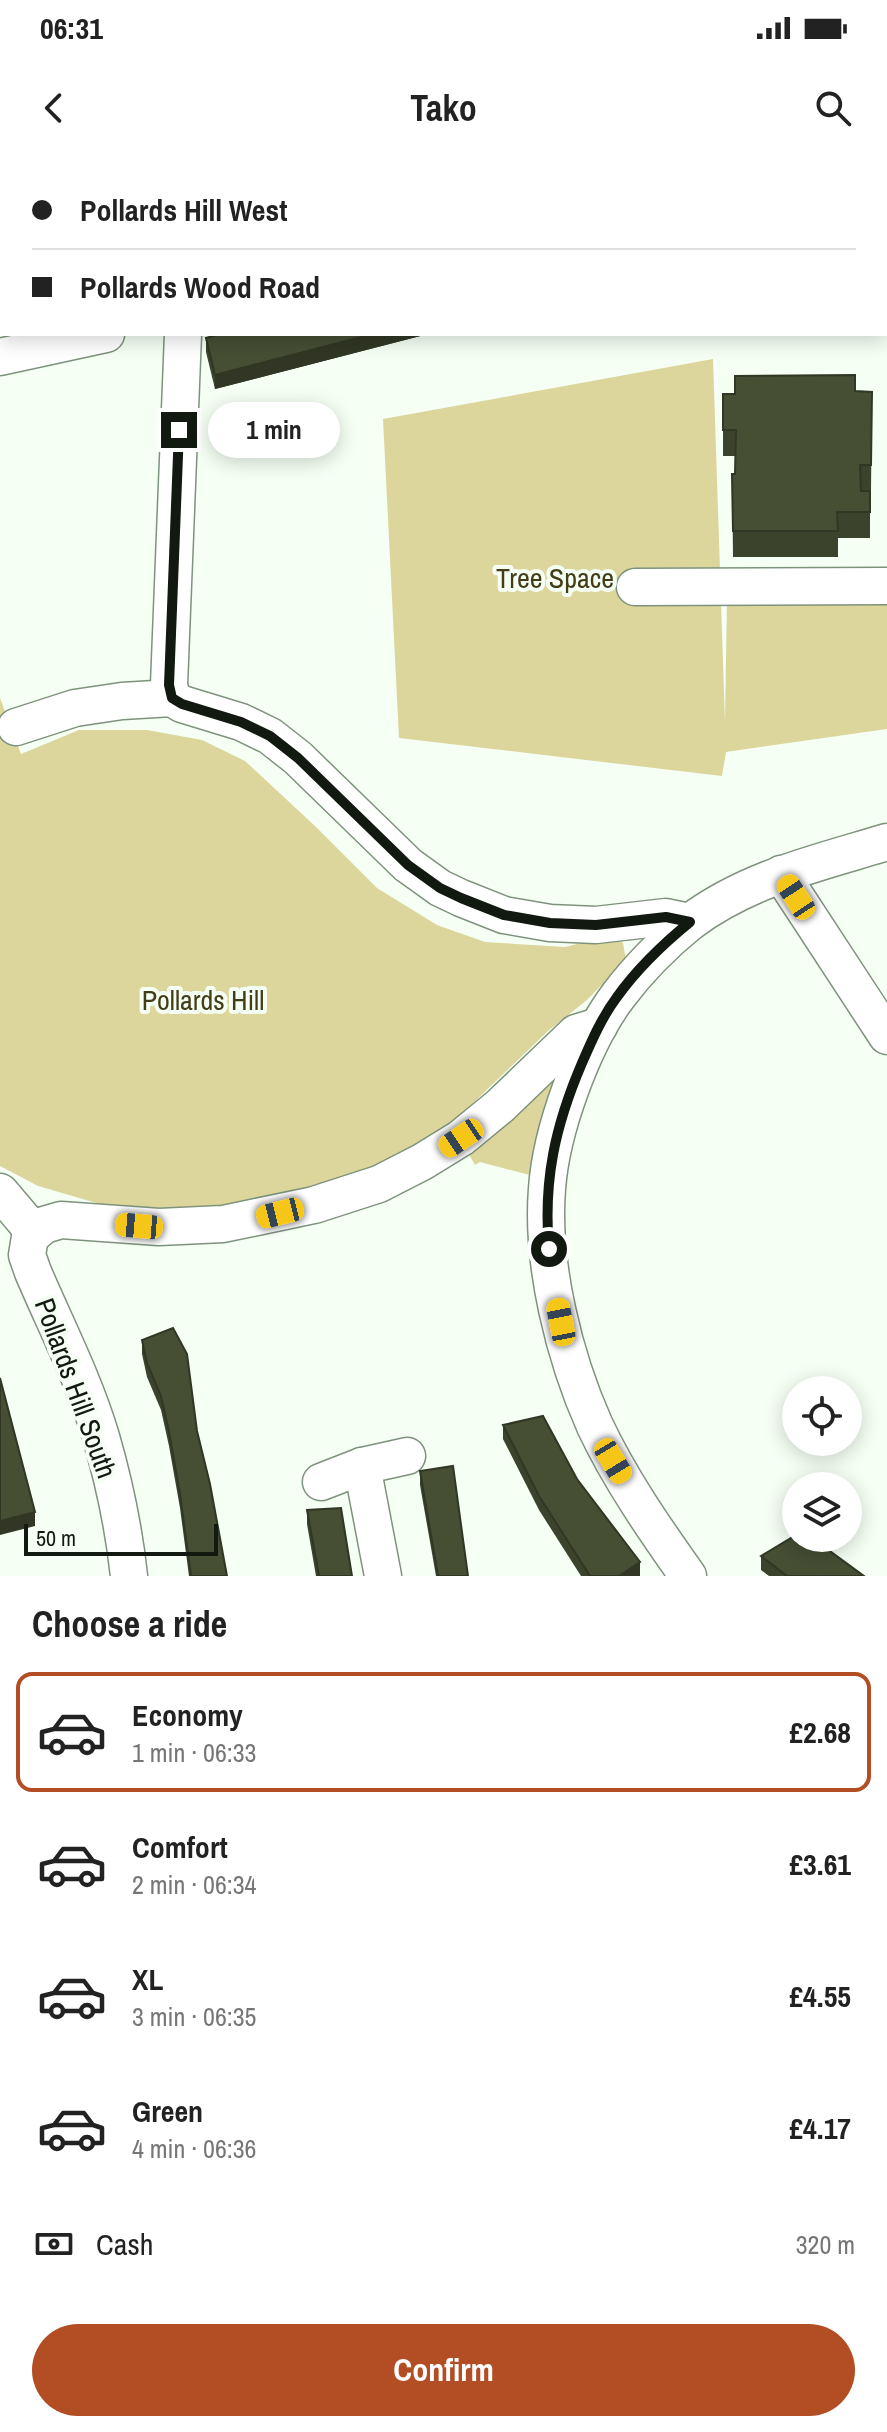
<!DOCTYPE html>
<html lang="en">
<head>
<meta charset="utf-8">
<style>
  :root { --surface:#fff; --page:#f6f6f6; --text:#222; --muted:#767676; --line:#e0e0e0; --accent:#b34d24 }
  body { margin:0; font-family:"Archivo Narrow",sans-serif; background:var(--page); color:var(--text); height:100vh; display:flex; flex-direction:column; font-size:30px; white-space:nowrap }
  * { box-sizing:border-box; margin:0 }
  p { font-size:26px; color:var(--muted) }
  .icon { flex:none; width:44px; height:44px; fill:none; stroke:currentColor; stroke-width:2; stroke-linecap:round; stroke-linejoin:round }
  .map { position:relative; height:1416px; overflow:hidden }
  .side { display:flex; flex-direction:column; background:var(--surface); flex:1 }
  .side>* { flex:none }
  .guide { position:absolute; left:0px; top:0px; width:888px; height:176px; box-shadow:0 4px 20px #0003; display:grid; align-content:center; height:176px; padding:0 32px; background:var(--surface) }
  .buttons { position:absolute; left:782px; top:1216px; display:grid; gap:16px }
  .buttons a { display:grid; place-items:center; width:80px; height:80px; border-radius:50%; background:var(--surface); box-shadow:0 4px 20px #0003; font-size:40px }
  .scale { position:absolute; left:24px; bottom:20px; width:194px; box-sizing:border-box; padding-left:8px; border:4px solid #111910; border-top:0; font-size:22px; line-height:28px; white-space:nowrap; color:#111910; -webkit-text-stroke:6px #f5fff4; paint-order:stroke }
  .end { position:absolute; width:36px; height:36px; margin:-18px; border:10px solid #111910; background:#fff; box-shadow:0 0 0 4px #fff }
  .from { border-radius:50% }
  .bubble { position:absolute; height:56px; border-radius:28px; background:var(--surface); box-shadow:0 4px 20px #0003; font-size:26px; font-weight:700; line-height:56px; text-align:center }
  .car { position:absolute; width:24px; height:48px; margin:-24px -12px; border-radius:10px; box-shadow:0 0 6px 2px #0007; background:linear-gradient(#f5c518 24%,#345 0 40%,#f5c518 0 76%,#345 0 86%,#f5c518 0) }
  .guide b { display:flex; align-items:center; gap:28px; height:76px; font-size:30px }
  .guide b+b { border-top:2px solid var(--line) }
  .guide i { width:20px; height:20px; background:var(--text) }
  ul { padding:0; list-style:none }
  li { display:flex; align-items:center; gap:24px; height:120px; margin:0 16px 12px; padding:0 16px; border:4px solid transparent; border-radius:16px }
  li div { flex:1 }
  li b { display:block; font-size:30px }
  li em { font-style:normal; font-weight:700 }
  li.on { border-color:var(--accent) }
  li>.icon { width:72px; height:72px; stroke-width:1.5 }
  h2 { padding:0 32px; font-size:36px; line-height:96px }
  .pay { display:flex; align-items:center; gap:20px; height:88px; padding:0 32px; font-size:30px }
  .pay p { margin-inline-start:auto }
  .cta { display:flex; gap:16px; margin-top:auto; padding:16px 32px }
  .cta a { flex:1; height:92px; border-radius:48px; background:var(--accent); color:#fff; font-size:32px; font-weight:700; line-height:92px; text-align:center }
  .status { display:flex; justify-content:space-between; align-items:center; height:56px; padding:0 40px; background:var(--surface); direction:ltr }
  .status svg { height:22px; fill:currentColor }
  header { display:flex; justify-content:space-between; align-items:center; height:104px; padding:0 32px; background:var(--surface); font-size:36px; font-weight:700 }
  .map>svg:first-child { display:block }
</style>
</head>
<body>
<div class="status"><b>06:31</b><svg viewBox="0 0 49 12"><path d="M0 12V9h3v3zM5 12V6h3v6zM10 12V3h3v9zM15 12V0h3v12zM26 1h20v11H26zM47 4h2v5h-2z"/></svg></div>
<header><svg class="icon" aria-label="back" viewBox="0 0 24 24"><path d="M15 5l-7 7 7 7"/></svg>Tako<svg class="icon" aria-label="search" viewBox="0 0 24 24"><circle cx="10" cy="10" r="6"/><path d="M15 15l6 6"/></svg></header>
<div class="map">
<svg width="887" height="1416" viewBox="0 0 887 1416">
  <rect width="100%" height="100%" fill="#f5fff4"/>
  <g fill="#ddd69c">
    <path d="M713 199 725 562 727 437 887 435V569L726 592 722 616 399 578 383 259Z"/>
    <path d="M0 538 21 594 79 570H147L202 580 245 601 315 666 377 728 437 765 485 782 565 787 613 775 623 783 626 800 587 840 548 871 443 972 374 1014 303 1035 207 1048 117 1049 38 1026 0 1006Z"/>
    <path d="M559 905 537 1017 480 1002 475 1005 467 991Z"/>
  </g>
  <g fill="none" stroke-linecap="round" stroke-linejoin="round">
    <g stroke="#7d937b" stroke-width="39">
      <g id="minor">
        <path d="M181 0V2"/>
        <path d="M578 0V2"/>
        <path d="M0 197 106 174"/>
        <path d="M635 427 887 426"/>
        <path d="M172 538 169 525 183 174"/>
        <path d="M16 567 75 548 122 541 172 538 182 544 241 562 270 576 298 598 408 705 440 728 461 738 504 755 550 763 596 765 666 757 690 762C749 718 818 703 887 682"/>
        <path d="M781 714 887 876"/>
        <path d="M0 1032 34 1072"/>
        <path d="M362 1306 383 1416"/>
        <path d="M321 1322 362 1306 407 1296"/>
        <path d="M129 1416C124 1369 114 1322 101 1277 84 1220 56 1166 33 1112L27 1095 30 1077 44 1065 61 1060 159 1067 223 1064 314 1045 379 1024 422 1002 461 978 500 946 576 873 599 866"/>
        <path d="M688 1416C654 1368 620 1319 595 1266 564 1197 541 1104 547 1029 551 970 583 883 618 836 639 808 663 784 690 762"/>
      </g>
    </g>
    <use href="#minor" stroke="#fff" stroke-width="36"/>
  </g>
  <g fill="#3c432d">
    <path d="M220 174H428L215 229 206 192V178Z"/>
    <path d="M855 231 872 232 871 331H861H870V378H838V397H733L732 314H735L736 296H723V234Z"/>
    <path d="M142 1180 197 1271 227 1416H189L180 1348 169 1286 161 1250 147 1217 142 1194Z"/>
    <path d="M503 1265 577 1319 640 1416H581L539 1350 503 1279Z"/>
    <path d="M420 1311 468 1416H436L420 1325Z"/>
    <path d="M307 1350 352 1416H316L307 1364Z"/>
    <path d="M761 1396 864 1416H769L761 1410Z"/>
  </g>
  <g fill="#313724">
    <path d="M373 174H428L215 229V215Z"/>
    <path d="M35 1352V1366L0 1375V1361Z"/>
    <path d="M640 1402V1416H619Z"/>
  </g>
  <g fill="#464e34" stroke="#313724" stroke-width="2">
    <rect x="92" y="0" width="42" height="2"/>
    <path d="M402 0H442V2H391Z"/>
    <path d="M220 174H373L215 215 206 178Z"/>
    <path d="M855 215V231L872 232 871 305H860L861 331H870V352H837L838 371H733L732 314H735L736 270H723V234H735V216Z"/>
    <path d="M173 1168 187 1194 197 1271 210 1324 227 1416H191L180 1334 169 1272 161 1236 147 1203 142 1180Z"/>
    <path d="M0 1218 35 1352 0 1361Z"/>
    <path d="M543 1256 577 1319 640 1402 619 1416H590L539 1336 503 1265Z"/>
    <path d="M453 1306 468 1416H438L420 1311Z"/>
    <path d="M341 1348 352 1416H319L307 1350Z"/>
    <path d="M796 1375V1378H812L864 1416H787L761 1396Z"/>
  </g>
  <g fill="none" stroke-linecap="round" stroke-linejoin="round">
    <path stroke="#111910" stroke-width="10" d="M179 270 169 525 172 538 182 544 241 562 270 576 298 598 408 705 440 728 461 738 504 755 550 763 596 765 666 757 690 762C663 784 637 809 617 837 602 857 592 880 582 903 555 966 543 1021 549 1089"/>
  </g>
  <g text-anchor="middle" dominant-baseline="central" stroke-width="8" stroke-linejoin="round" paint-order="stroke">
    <g font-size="28" fill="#423d16" stroke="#f5fff4">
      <text x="555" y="418">Tree Space</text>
      <text x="203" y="840">Pollards Hill</text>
    </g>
    <g font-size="28" fill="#111910" stroke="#f5fff4">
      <text transform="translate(76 1228) rotate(70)">Pollards Hill South</text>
    </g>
  </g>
</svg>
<div class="buttons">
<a><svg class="icon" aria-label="locate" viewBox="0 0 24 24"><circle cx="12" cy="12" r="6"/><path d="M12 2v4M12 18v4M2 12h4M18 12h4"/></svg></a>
<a><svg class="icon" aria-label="layers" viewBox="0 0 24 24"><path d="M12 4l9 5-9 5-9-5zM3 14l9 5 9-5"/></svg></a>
</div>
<div class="scale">50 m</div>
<i class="end from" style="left:549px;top:1089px"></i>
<i class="end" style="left:179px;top:270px"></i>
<div class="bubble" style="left:208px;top:242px;width:132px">1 min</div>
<i class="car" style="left:796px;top:737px;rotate:327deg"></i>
<i class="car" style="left:461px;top:978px;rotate:236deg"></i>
<i class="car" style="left:280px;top:1053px;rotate:256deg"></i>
<i class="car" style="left:139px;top:1066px;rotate:275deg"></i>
<i class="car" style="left:561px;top:1162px;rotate:349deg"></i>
<i class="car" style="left:613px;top:1301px;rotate:149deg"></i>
<div class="guide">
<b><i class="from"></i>Pollards Hill West</b>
<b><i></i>Pollards Wood Road</b>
</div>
</div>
<section class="side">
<h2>Choose a ride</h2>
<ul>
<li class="on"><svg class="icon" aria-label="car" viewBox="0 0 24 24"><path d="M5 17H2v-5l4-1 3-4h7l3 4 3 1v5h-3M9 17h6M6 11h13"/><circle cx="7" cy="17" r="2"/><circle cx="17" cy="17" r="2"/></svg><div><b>Economy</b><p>1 min · 06:33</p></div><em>£2.68</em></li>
<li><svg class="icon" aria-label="car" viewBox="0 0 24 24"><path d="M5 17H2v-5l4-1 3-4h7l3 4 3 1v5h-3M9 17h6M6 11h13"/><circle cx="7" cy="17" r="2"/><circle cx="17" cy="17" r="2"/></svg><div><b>Comfort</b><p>2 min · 06:34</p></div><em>£3.61</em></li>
<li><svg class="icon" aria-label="car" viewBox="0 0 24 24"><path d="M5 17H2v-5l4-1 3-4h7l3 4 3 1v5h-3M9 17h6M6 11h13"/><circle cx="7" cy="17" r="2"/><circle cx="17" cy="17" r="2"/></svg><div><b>XL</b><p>3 min · 06:35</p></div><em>£4.55</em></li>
<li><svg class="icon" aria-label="car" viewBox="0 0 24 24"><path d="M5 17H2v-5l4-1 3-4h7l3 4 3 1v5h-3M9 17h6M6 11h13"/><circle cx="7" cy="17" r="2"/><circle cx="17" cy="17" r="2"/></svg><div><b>Green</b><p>4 min · 06:36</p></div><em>£4.17</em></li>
</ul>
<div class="pay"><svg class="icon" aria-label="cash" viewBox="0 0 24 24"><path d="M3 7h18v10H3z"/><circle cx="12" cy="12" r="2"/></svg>Cash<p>320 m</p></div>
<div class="cta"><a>Confirm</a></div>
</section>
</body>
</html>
